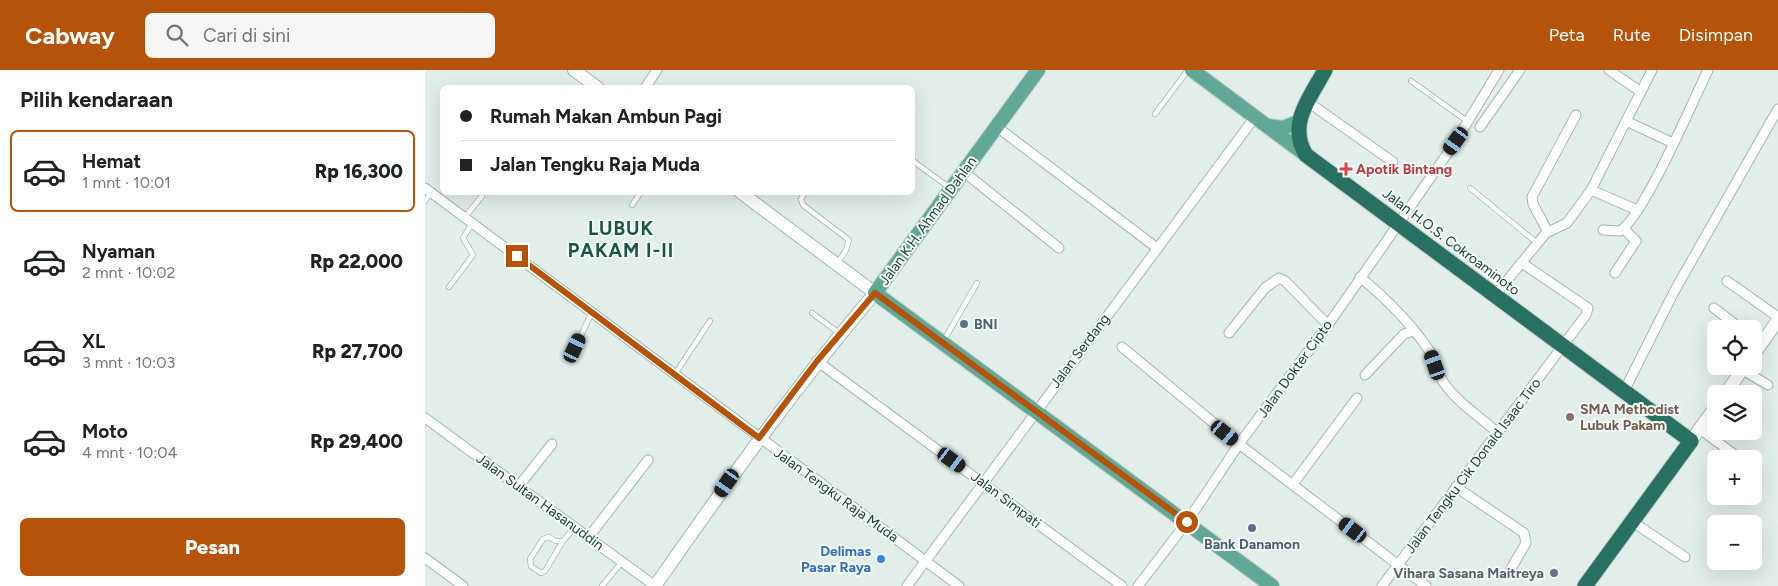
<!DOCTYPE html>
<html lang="id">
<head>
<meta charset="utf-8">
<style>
  :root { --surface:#fff; --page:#f6f6f6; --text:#202124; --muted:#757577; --line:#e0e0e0; --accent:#b45309 }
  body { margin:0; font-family:Figtree,sans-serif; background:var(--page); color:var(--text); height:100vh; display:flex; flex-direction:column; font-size:19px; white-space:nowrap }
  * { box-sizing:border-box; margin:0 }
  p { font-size:16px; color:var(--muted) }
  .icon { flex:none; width:28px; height:28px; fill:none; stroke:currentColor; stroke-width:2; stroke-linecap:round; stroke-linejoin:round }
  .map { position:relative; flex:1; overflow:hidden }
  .details { display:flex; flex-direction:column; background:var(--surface); width:425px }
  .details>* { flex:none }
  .banner { position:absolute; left:15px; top:15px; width:475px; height:110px; border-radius:8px; box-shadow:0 5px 20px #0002; display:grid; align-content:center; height:110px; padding:0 20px; background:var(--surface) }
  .tools { position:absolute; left:1282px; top:250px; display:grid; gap:10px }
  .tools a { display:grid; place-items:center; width:55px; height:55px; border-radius:8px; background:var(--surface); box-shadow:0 5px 20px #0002; font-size:25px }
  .end { position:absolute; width:22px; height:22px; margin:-11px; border:6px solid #b45309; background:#fff; box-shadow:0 0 0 2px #fff }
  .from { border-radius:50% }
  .car { position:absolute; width:15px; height:30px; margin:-15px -8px; border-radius:6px; box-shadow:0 0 4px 1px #0007; background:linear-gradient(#222 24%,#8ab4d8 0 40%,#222 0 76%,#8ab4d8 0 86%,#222 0) }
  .banner b { display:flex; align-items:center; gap:18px; height:48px; font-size:19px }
  .banner b+b { border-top:1px solid var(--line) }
  .banner i { width:12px; height:12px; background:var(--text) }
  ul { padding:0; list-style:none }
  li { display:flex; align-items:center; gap:15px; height:82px; margin:0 10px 8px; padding:0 10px; border:2px solid transparent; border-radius:8px }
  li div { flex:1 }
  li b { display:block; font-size:19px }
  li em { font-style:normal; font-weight:800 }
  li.on { border-color:var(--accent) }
  li>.icon { width:45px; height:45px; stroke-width:1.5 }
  h2 { padding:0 20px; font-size:22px; line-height:60px }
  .primary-button { display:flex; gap:10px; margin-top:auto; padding:10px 20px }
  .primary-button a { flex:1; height:58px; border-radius:8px; background:var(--accent); color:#fff; font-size:20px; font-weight:800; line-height:58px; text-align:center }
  header { display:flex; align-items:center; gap:30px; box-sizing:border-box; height:70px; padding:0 25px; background:var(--accent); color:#fff }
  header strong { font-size:24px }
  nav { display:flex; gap:28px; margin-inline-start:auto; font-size:18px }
  .search { width:350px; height:45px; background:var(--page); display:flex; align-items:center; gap:12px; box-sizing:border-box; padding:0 18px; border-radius:8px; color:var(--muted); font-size:19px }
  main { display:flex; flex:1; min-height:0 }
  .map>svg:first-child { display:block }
</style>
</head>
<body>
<header>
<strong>Cabway</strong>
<div class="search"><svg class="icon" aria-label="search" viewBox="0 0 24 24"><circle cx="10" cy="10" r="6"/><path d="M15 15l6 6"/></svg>Cari di sini</div>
<nav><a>Peta</a><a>Rute</a><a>Disimpan</a></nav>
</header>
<main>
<section class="details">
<h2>Pilih kendaraan</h2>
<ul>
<li class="on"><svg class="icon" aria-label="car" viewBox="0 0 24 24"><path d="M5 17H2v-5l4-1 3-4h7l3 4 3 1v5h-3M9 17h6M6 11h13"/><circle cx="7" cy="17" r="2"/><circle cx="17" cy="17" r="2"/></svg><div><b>Hemat</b><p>1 mnt · 10:01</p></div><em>Rp 16,300</em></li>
<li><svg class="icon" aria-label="car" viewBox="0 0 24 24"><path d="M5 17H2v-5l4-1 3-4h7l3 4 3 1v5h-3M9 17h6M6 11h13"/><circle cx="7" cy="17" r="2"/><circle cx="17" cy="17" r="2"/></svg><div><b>Nyaman</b><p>2 mnt · 10:02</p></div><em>Rp 22,000</em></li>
<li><svg class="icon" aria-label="car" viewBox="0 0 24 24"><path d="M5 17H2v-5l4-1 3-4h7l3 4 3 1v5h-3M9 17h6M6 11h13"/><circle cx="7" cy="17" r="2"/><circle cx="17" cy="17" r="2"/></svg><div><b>XL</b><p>3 mnt · 10:03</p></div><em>Rp 27,700</em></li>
<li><svg class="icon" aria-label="car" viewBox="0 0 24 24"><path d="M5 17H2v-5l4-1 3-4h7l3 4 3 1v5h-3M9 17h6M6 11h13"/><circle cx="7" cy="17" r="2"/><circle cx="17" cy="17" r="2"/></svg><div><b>Moto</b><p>4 mnt · 10:04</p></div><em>Rp 29,400</em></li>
</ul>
<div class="primary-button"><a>Pesan</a></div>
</section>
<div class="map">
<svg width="1353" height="516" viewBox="0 0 1353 516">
  <rect width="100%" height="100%" fill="#e2eee9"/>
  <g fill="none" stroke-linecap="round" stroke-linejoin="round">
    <g stroke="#a4b7b0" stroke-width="6">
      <g id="lane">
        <path d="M986 11 1042 51"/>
        <path d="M730 44 763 0"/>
        <path d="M488 91 525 118"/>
        <path d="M1045 118 1112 173"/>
        <path d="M380 122 376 129 378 135 424 170 421 180 412 194"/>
        <path d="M0 131 6 123"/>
        <path d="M207 135 216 122"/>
        <path d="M40 147 57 126"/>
        <path d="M24 217 48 185 38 168 47 153"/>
        <path d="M387 243 414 263"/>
        <path d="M519 270 552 213"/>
        <path d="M150 278 167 242"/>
        <path d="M250 304 285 251"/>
        <path d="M138 471H131L124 467 118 469 105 489 106 496 116 503 120 501 138 471 149 458"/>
        <path d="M177 516 196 493"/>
      </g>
    </g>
    <g stroke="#a4b7b0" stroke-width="11">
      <g id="street">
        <path d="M1184 0 1216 22"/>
        <path d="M220 18 232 0"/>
        <path d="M883 32 968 92"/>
        <path d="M1201 51 1248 73"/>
        <path d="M572 57 732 178"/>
        <path d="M1055 57 1095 0"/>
        <path d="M539 102 634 178"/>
        <path d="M0 118 534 516"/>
        <path d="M1166 120 1212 140"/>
        <path d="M1178 160 1195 161C1219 146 1268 31 1283 0"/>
        <path d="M1123 162 1108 134 1107 127 1151 45"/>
        <path d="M1190 203 1211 171 1199 159"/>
        <path d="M935 207C963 230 986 253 1005 282 1011 291 1012 304 1019 313 1032 332 1055 347 1073 363"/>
        <path d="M1302 211 1353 247"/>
        <path d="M1070 225 1121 163 1142 153 1166 120 1227 0"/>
        <path d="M1289 238 1316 259"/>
        <path d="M804 263 840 218 854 208 860 211 903 255"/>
        <path d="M697 277 814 374 1001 516"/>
        <path d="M392 291 697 516"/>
        <path d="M1318 300 1343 315"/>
        <path d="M940 305 979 264 988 261"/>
        <path d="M1199 321 1250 220 1353 39"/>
        <path d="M0 348 230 516"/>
        <path d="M1275 359 1314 388"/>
        <path d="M868 414 932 328"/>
        <path d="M93 417 127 374"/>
        <path d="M1031 417 1099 463 1101 473 1084 502"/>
        <path d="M1208 452 1260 487"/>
        <path d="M163 468 223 390"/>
        <path d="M0 488 38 516"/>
        <path d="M482 516 830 47"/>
        <path d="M713 516 762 452 814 374 903 255 1031 71 1074 0"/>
        <path d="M957 516 1161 245 1163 238 1097 193"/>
      </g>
    </g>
    <g stroke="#9fbbb1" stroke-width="14">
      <g id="secondary">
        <path d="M149 0 173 18"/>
        <path d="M1329 284 1353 250"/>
        <path d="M1300 324 1320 296"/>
        <path d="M1266 371 1291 336"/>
        <path d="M230 516C300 416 370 317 450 223L315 122"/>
      </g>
    </g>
    <g stroke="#c1cac7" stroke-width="16">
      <g id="primary">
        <path d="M613 0 450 223 847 516"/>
        <path d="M767 0 881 85"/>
        <path d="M843 56 858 58 873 52"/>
      </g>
    </g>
    <g stroke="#c1cac7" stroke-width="17">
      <path id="highway" d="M900 0C885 28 862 54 881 85L1266 371 1160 516"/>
    </g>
    <use href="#lane" stroke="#fff" stroke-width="4.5"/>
    <use href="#street" stroke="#fff" stroke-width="9"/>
    <use href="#secondary" stroke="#fff" stroke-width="12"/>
    <use href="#primary" stroke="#61a996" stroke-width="14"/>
    <use href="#highway" stroke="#287162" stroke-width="15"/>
  </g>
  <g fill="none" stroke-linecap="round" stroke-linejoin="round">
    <path stroke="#b45309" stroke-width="6" d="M92 186 334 368 392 291 450 223 762 452"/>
  </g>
  <path fill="#e0444e" stroke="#f3faf6" stroke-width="2" d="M918.5 91.5h5v5h5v5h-5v5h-5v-5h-5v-5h5z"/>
  <g fill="#5c6f8a" stroke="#f3faf6" stroke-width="2">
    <circle cx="539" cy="254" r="5"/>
    <circle cx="827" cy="458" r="5"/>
  </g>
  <circle fill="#8d6e63" stroke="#f3faf6" stroke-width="2" cx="1145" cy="347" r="5"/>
  <circle fill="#3f7fe0" stroke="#f3faf6" stroke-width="2" cx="456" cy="489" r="5"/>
  <circle fill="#6b7280" stroke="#f3faf6" stroke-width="2" cx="1129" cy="503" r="5"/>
  <g text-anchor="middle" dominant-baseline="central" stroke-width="4" stroke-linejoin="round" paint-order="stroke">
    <g font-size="14" font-weight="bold" fill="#be3a42" stroke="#f3faf6" text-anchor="start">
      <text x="931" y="99">Apotik Bintang</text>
    </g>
    <g font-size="14" fill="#204138" stroke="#f3faf6">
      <text transform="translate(503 151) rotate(-54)">Jalan K.H. Ahmad Dahlan</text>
      <text transform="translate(1026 172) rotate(37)">Jalan H.O.S. Cokroaminoto</text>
      <text transform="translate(655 281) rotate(-53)">Jalan Serdang</text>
      <text transform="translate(870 299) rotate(-54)">Jalan Dokter Cipto</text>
      <text transform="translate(1048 396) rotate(-53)">Jalan Tengku Cik Donald Isaac Tiro</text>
      <text transform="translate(411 425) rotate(36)">Jalan Tengku Raja Muda</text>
      <text transform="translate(581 430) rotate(37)">Jalan Simpati</text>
      <text transform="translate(115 432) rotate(36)">Jalan Sultan Hasanuddin</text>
    </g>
    <g font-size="14" font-weight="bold" fill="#4e5e75" stroke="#f3faf6" text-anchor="start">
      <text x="549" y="254">BNI</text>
      <text x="827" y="474" text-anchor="middle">Bank Danamon</text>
    </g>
    <g font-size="14" font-weight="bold" fill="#785e54" stroke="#f3faf6" text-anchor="start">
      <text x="1155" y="339">SMA Methodist<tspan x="1155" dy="16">Lubuk Pakam</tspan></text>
    </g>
    <g font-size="14" font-weight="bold" fill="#366cbe" stroke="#f3faf6" text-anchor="end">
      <text x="446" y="481">Delimas<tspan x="446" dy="16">Pasar Raya</tspan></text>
    </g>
    <g font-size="14" font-weight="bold" fill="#5b616d" stroke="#f3faf6" text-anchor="end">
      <text x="1119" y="503">Vihara Sasana Maitreya</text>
    </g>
    <g font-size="19" font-weight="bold" letter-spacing="1" fill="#195647" stroke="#f3faf6">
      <text x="196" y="158">LUBUK<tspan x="196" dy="22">PAKAM I-II</tspan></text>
    </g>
  </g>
</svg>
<div class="tools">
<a><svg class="icon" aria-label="locate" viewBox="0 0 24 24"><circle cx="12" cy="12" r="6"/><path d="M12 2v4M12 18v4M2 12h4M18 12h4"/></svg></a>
<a><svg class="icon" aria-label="layers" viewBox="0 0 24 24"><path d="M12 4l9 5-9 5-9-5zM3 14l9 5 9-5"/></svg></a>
<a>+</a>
<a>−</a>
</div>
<i class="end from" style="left:762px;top:452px"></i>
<i class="end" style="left:92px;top:186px"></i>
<i class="car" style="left:1031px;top:71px;rotate:216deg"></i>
<i class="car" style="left:150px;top:278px;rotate:25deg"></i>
<i class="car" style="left:1010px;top:295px;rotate:341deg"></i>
<i class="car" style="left:800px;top:363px;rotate:129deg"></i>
<i class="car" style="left:527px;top:390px;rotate:126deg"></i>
<i class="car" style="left:302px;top:413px;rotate:215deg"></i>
<i class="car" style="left:928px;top:460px;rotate:307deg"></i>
<div class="banner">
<b><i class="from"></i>Rumah Makan Ambun Pagi</b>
<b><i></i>Jalan Tengku Raja Muda</b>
</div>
</div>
</main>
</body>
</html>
